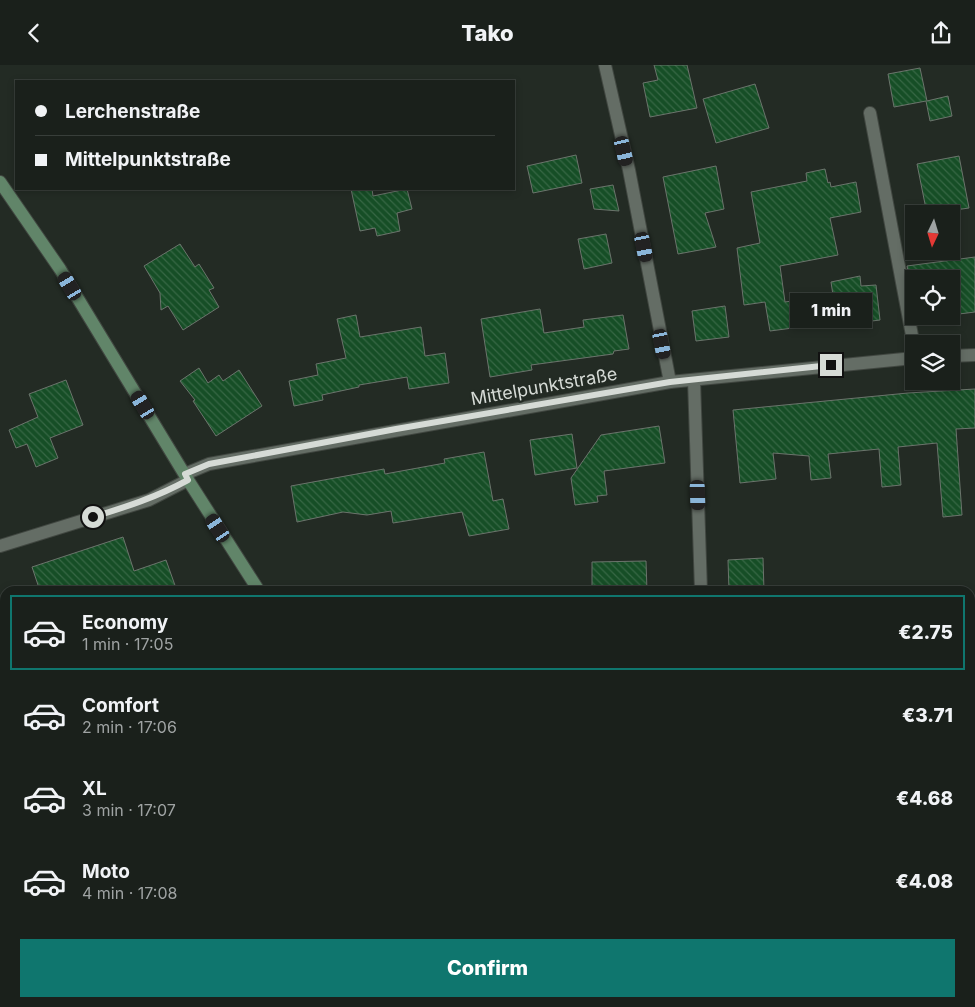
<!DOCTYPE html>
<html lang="en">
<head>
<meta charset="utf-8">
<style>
  :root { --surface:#1a201b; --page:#272d28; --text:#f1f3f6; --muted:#9fa3a3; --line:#383e3a; --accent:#0f766e }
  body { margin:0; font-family:Inter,sans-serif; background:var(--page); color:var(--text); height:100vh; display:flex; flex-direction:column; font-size:19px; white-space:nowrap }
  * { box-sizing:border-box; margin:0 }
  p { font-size:16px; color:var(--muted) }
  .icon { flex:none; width:28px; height:28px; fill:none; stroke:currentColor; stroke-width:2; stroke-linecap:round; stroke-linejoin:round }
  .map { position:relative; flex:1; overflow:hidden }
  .panel { position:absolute; left:0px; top:521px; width:975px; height:421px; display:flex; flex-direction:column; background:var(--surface); border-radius:15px 15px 0 0; box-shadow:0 2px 8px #0003,0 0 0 1px var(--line) }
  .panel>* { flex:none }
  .guide { position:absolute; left:15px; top:15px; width:500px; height:110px; border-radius:0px; box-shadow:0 2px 8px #0003,0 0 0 1px var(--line); display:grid; align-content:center; height:110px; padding:0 20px; background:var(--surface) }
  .needle { width:32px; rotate:184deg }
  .controls { position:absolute; left:905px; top:140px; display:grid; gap:10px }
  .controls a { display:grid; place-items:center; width:55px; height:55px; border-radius:0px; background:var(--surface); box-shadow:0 2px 8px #0003,0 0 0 1px var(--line); font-size:25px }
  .end { position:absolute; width:22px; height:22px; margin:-11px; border:6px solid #d6dbd6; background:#111; box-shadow:0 0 0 2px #111 }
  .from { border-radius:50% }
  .bubble { position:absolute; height:35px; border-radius:0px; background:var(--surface); box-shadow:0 2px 8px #0003,0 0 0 1px var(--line); font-size:16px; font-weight:800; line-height:35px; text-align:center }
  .car { position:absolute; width:15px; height:30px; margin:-15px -8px; border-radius:6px; box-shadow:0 0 4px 1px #0007; background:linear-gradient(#222 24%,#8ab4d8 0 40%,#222 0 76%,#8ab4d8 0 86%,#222 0) }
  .guide b { display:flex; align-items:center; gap:18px; height:48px; font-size:19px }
  .guide b+b { border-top:1px solid var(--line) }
  .guide i { width:12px; height:12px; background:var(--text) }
  ul { padding:9px 0 0; list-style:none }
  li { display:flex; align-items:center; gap:15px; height:75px; margin:0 10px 8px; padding:0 10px; border:2px solid transparent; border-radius:0px }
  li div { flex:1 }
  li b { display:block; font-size:19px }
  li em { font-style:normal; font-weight:800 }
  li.selected { border-color:var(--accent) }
  li>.icon { width:45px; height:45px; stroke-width:1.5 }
  .button { display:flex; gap:10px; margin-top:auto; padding:10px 20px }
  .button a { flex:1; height:58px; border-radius:0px; background:var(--accent); color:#fff; font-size:20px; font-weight:800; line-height:58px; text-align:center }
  header { display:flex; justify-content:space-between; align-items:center; height:65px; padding:0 20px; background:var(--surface); font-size:22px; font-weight:800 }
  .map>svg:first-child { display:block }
</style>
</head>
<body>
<header><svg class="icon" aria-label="back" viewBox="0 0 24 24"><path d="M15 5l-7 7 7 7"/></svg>Tako<svg class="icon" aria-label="share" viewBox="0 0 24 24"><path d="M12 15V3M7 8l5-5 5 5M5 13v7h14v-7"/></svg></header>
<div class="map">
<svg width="975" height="942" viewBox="0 0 975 942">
  <defs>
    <pattern id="cemetery-stones" width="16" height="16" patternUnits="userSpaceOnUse" patternTransform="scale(1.25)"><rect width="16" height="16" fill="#14602c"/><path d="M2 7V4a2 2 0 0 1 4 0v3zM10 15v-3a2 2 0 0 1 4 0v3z" fill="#35764a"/></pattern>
    <pattern id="building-back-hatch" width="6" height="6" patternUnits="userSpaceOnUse" patternTransform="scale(1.25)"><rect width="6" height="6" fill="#164e26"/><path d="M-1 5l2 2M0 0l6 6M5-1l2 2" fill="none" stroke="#376745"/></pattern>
  </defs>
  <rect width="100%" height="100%" fill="#232b24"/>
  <path fill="url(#cemetery-stones)" d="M975 531V893L970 894V532Z"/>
  <g fill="url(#building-back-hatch)" stroke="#6b746c">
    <path d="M654 0H687L697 43 650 52 643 18 658 15Z"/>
    <path d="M920 3 927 36 948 31 952 51 930 56 926 36 894 42 888 9Z"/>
    <path d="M755 19 769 63 716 78 703 34Z"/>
    <path d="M576 90 582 118 533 128 527 101Z"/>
    <path d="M959 91 969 143 927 149 917 99Z"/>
    <path d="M716 101 724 144 705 148 716 182 678 189 663 112Z"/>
    <path d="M825 104 828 118 830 117 831 122 856 117 861 147 830 153 838 190 780 201 785 237 833 230 831 217 860 211 861 221 876 220 880 255 839 260 838 257 770 266 765 237 744 240 737 183 760 178 751 127 807 116 806 108Z"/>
    <path d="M613 120 619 146 594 144 590 124Z"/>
    <path d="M351 124H372L373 131 407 124 412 144 397 148 400 166 377 171 375 163 360 166Z"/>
    <path d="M606 169 612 198 584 204 578 174Z"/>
    <path d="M180 179 195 202 199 199 214 223 209 225 219 242 183 265 168 241 161 245 160 228 144 201Z"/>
    <path d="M975 192V247L951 250V214H910L907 201Z"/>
    <path d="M725 241 729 272 696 276 692 246Z"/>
    <path d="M540 244 544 268 584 262 583 255 623 250 629 284 614 286 613 289 531 300 532 305 490 312 481 254Z"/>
    <path d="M356 250 360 272 421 262 425 291 445 288 449 318 409 324 407 312 359 320V322L322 330 323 335 294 341 289 316 318 310 316 299 346 293 337 254Z"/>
    <path d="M199 303 208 318 219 310 223 316 239 305 262 341 216 371 193 336 195 335 180 316Z"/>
    <path d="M66 315 83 360 50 373 58 393 36 402 27 379 16 383 9 365 38 352 29 329Z"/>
    <path d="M975 324V363L956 364 962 450 943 452 937 378 898 382 901 420 882 422 879 384 828 389 831 413 811 415 809 391 773 388 776 414 740 418 733 345 908 328Z"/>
    <path d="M659 361 665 398 604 406 607 430 597 431 598 437 575 440 571 413 601 370Z"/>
    <path d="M572 369 577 403 535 410 530 375Z"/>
    <path d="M484 387 493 436 503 434 509 464 469 471 462 447 393 458 391 446 367 450 343 447 297 457 291 421 384 404 385 409 445 398 444 394Z"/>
    <path d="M123 472 134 506 166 495 177 526H40L32 502Z"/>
    <path d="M763 493 764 526H729L728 495Z"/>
    <path d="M646 496 647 526H592V497Z"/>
  </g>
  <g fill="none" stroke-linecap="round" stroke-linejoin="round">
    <g stroke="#414741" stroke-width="14">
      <g id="street">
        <path d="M605 0 629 105 670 317"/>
        <path d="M870 48 914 281"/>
        <path d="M951 291 975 290"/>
        <path d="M694 315 701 526"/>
        <path d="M185 409 209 399 670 317 914 293"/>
        <path d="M0 481 149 435 188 415"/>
        <path d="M111 938 113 942"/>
        <path d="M23 942 34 938"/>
      </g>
    </g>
    <g stroke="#414741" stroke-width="14">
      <g id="secondary">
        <path d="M0 117 60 204 188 415 259 526"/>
        <path d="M466 938 469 942"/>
      </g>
    </g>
    <use href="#street" stroke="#646d65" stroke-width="12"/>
    <use href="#secondary" stroke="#618569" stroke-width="12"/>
  </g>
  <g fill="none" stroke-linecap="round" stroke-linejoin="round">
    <path stroke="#d6dbd6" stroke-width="6" d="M93 452C126 442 157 432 188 415L185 409 209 399 396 364 670 317 831 300"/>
  </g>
  <g text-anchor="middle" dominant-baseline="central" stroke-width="4.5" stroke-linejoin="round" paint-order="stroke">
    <g font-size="18" fill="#d6dbd6" stroke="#232b24">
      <text transform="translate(544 321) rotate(-10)">Mittelpunktstraße</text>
    </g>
  </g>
</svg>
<div class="controls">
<a><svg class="needle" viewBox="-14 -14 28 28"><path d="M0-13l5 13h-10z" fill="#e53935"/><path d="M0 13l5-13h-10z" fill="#9fa3a3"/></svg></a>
<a><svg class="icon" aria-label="locate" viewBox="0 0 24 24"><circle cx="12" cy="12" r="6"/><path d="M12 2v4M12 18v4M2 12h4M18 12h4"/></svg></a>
<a><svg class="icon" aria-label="layers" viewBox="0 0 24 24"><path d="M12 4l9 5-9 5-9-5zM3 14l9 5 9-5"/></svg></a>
</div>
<i class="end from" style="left:93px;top:452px"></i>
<i class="end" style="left:831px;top:300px"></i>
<div class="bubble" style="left:790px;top:228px;width:82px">1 min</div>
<i class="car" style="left:624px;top:86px;rotate:167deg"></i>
<i class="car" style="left:644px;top:182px;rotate:169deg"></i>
<i class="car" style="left:70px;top:221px;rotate:329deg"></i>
<i class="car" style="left:662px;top:279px;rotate:169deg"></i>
<i class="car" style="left:143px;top:340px;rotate:329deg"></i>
<i class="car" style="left:698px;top:430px;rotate:178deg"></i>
<i class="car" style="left:218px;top:463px;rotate:327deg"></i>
<div class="guide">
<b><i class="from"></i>Lerchenstraße</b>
<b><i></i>Mittelpunktstraße</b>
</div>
<section class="panel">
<ul>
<li class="selected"><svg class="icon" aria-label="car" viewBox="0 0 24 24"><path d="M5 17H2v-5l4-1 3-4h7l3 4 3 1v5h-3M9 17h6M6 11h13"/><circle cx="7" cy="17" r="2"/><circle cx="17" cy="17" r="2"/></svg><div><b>Economy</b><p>1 min · 17:05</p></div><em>€2.75</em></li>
<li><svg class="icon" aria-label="car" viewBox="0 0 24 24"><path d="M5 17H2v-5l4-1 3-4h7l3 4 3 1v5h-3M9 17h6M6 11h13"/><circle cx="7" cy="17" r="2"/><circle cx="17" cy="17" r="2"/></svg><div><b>Comfort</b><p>2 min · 17:06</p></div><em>€3.71</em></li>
<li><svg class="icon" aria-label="car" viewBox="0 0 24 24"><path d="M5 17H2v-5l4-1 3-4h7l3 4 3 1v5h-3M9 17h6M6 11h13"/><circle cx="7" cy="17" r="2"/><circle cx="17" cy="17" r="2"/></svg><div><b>XL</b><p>3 min · 17:07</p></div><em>€4.68</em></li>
<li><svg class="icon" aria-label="car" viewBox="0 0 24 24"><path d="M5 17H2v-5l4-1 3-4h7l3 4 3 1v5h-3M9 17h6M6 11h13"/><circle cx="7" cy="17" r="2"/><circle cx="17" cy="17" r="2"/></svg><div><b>Moto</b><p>4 min · 17:08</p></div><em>€4.08</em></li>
</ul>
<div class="button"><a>Confirm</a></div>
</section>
</div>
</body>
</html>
